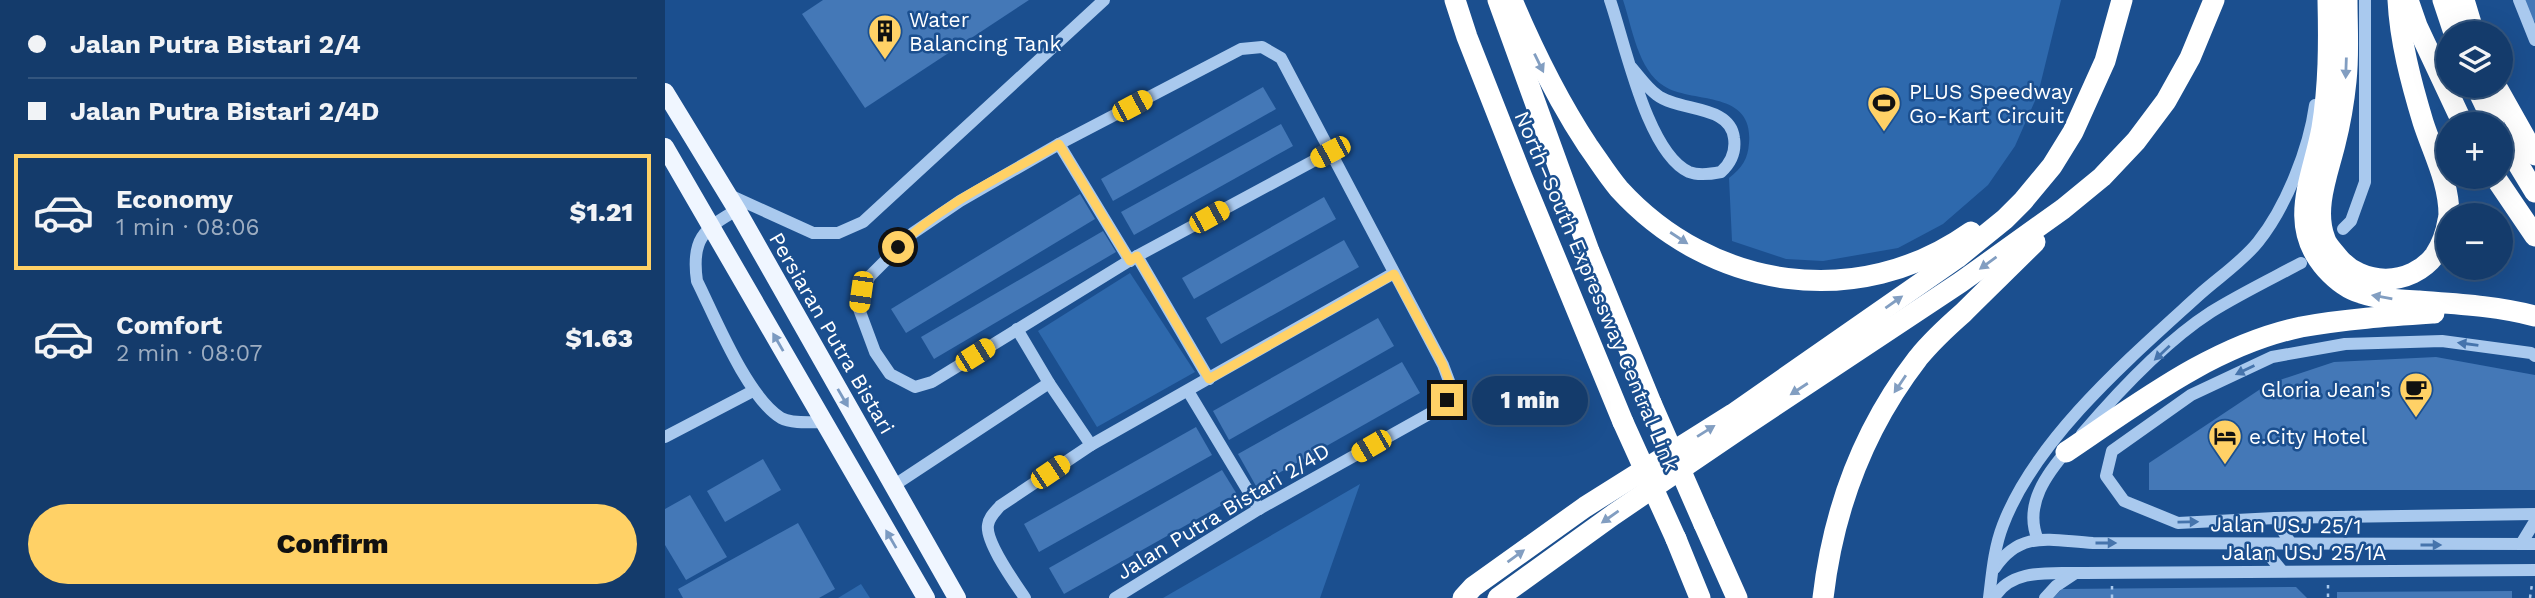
<!DOCTYPE html>
<html lang="en">
<head>
<meta charset="utf-8">
<style>
  :root { --surface:#143b6b; --page:#214673; --text:#f1f3f6; --muted:#9dadc1; --line:#33557e; --accent:#ffd166 }
  body { margin:0; font-family:"Work Sans",sans-serif; background:var(--page); color:var(--text); height:100vh; display:flex; flex-direction:column; font-size:26px; white-space:nowrap }
  * { box-sizing:border-box; margin:0 }
  p { font-size:23px; color:var(--muted) }
  .icon { flex:none; width:38px; height:38px; fill:none; stroke:currentColor; stroke-width:2; stroke-linecap:round; stroke-linejoin:round }
  .map { position:relative; flex:1; overflow:hidden }
  .sheet { display:flex; flex-direction:column; background:var(--surface); width:665px }
  .sheet>* { flex:none }
  .hud { display:grid; align-content:center; height:154px; padding:0 28px; background:var(--surface) }
  .fabs { position:absolute; left:1771px; top:21px; display:grid; gap:14px }
  .fabs a { display:grid; place-items:center; width:77px; height:77px; border-radius:50%; background:var(--surface); box-shadow:0 7px 28px #0002,0 0 0 2px var(--line); font-size:35px }
  .end { position:absolute; width:32px; height:32px; margin:-16px; border:9px solid #ffd166; background:#111; box-shadow:0 0 0 4px #111 }
  .from { border-radius:50% }
  .bubble { position:absolute; height:49px; border-radius:24px; background:var(--surface); box-shadow:0 7px 28px #0002,0 0 0 2px var(--line); font-size:23px; font-weight:800; line-height:49px; text-align:center }
  .car { position:absolute; width:21px; height:42px; margin:-21px -10px; border-radius:9px; box-shadow:0 0 5px 2px #0007; background:linear-gradient(#f5c518 24%,#345 0 40%,#f5c518 0 76%,#345 0 86%,#f5c518 0) }
  .hud b { display:flex; align-items:center; gap:24px; height:66px; font-size:26px }
  .hud b+b { border-top:2px solid var(--line) }
  .hud i { width:18px; height:18px; background:var(--text) }
  ul { padding:0; list-style:none }
  li { display:flex; align-items:center; gap:21px; height:116px; margin:0 14px 10px; padding:0 14px; border:4px solid transparent; border-radius:0px }
  li div { flex:1 }
  li b { display:block; font-size:26px }
  li em { font-style:normal; font-weight:800 }
  li.active { border-color:var(--accent) }
  li>.icon { width:63px; height:63px; stroke-width:1.5 }
  .cta { display:flex; gap:14px; margin-top:auto; padding:14px 28px }
  .cta a { flex:1; height:80px; border-radius:42px; background:var(--accent); color:#111; font-size:28px; font-weight:800; line-height:80px; text-align:center }
  main { display:flex; flex:1; min-height:0 }
  .map>svg:first-child { display:block }
</style>
</head>
<body>
<main>
<section class="sheet">
<div class="hud">
<b><i class="from"></i>Jalan Putra Bistari 2/4</b>
<b><i></i>Jalan Putra Bistari 2/4D</b>
</div>
<ul>
<li class="active"><svg class="icon" aria-label="car" viewBox="0 0 24 24"><path d="M5 17H2v-5l4-1 3-4h7l3 4 3 1v5h-3M9 17h6M6 11h13"/><circle cx="7" cy="17" r="2"/><circle cx="17" cy="17" r="2"/></svg><div><b>Economy</b><p>1 min · 08:06</p></div><em>$1.21</em></li>
<li><svg class="icon" aria-label="car" viewBox="0 0 24 24"><path d="M5 17H2v-5l4-1 3-4h7l3 4 3 1v5h-3M9 17h6M6 11h13"/><circle cx="7" cy="17" r="2"/><circle cx="17" cy="17" r="2"/></svg><div><b>Comfort</b><p>2 min · 08:07</p></div><em>$1.63</em></li>
</ul>
<div class="cta"><a>Confirm</a></div>
</section>
<div class="map">
<svg width="1870" height="598" viewBox="0 0 1870 598">
  <rect width="100%" height="100%" fill="#1b4f8f"/>
  <g fill="#2e69ad">
    <path d="M958 0H1396L1373 94 1350 146 1323 185 1278 224 1233 248 1158 261 1121 259 1067 241 1064 178C1077 168 1083 159 1084 143 1089 89 1026 104 999 86 973 70 967 27 958 0Z"/>
    <path d="M465 273 530 372 432 427 373 331Z"/>
    <path d="M695 484 655 598H498Z"/>
    <path d="M196 584 205 598H173Z"/>
  </g>
  <g fill="#4478b7">
    <path d="M158 0H364L200 108 137 14Z"/>
    <path d="M1859 0H1870V22L1867 19Z"/>
    <path d="M598 87 611 109 448 201 436 179Z"/>
    <path d="M616 124 628 146 469 235 456 212Z"/>
    <path d="M415 194 430 219 241 333 226 309Z"/>
    <path d="M659 197 671 219 529 299 517 278Z"/>
    <path d="M438 231 451 252 269 359 256 337Z"/>
    <path d="M679 240 694 267 556 344 541 318Z"/>
    <path d="M713 318 729 346 564 440 548 411Z"/>
    <path d="M1771 357 1870 375V490H1484V463L1603 384 1669 362Z"/>
    <path d="M737 362 755 393 591 486 573 454Z"/>
    <path d="M531 427 547 455 374 552 359 524Z"/>
    <path d="M98 459 116 490 60 522 42 491Z"/>
    <path d="M557 470 573 496 399 594 384 568Z"/>
    <path d="M25 495 62 557 21 580 0 545V509Z"/>
    <path d="M133 523 170 589 154 598H18L13 589Z"/>
    <path d="M1631 587 1642 598H1388L1397 589Z"/>
    <path d="M1847 591V598H1672V592Z"/>
  </g>
  <g fill="none" stroke-linecap="round" stroke-linejoin="round">
    <g stroke="#a9c9ee" stroke-width="2.5" stroke-dasharray="3.5 5" stroke-linecap="butt">
      <path d="M1663 585V598"/>
      <path d="M1447 586V598"/>
      <path d="M1865 598 1867 584"/>
    </g>
    <g stroke="#a9c9ee" stroke-width="12">
      <path d="M945 0C960 43 982 153 1024 172 1034 176 1046 174 1056 172 1066 163 1071 152 1069 138 1065 104 1014 112 992 95 982 88 974 76 966 67"/>
      <path d="M1854 0 1870 40"/>
      <path d="M394 144 465 261"/>
      <path d="M62 194 148 233H173L198 222 439 0"/>
      <path d="M72 210C38 229 26 240 32 281 50 317 82 397 116 418 127 424 146 422 159 422"/>
      <path d="M1678 229 1686 221 1700 182V0"/>
      <path d="M472 256 544 379"/>
      <path d="M352 329 384 383 426 445"/>
      <path d="M1870 356 1866 353 1777 341 1680 344 1607 357 1526 395 1447 451 1441 476 1459 501 1513 523 1610 518 1870 514"/>
      <path d="M523 391 594 509"/>
      <path d="M1417 434C1452 393 1501 341 1546 312 1575 294 1606 279 1636 263"/>
      <path d="M0 437 88 391"/>
      <path d="M228 486 384 383"/>
      <path d="M1610 518 1626 544"/>
      <path d="M1373 540C1358 505 1382 473 1405 447"/>
      <path d="M1595 544 1617 571"/>
      <path d="M1856 544 1870 521"/>
      <path d="M1330 568C1356 529 1387 541 1428 543L1870 544"/>
      <path d="M360 598C350 583 320 542 323 525 324 517 330 512 335 506L426 445 729 273"/>
      <path d="M450 598 594 509 773 409 782 400 784 381 778 365 616 58 597 47 576 49 394 144 295 201 248 233 205 276 196 292 194 309 210 352 225 374 250 387 267 382 472 256 665 152"/>
      <path d="M1324 598C1327 573 1329 548 1338 525 1371 438 1466 357 1534 295 1554 277 1577 262 1593 242 1621 207 1644 149 1650 105"/>
      <path d="M1329 598C1347 567 1388 574 1419 573L1870 570"/>
      <path d="M1380 598 1391 586 1409 574"/>
    </g>
    <g stroke="#f0f6ff" stroke-width="18">
      <path d="M0 92 72 210 292 598"/>
      <path d="M0 147 261 598"/>
    </g>
    <g stroke="#fff" stroke-width="21">
      <path d="M790 0 802 37 857 177 958 422"/>
      <path d="M833 0 924 251 986 403"/>
      <path d="M847 0C869 52 892 99 923 146 933 160 943 176 954 189 1046 290 1193 312 1306 232"/>
      <path d="M1663 0C1664 43 1664 85 1657 128 1648 178 1621 224 1661 269 1671 280 1682 289 1696 293 1714 299 1735 300 1754 301 1793 304 1832 306 1870 316"/>
      <path d="M1682 0C1682 27 1684 54 1681 81 1679 101 1675 124 1670 144 1663 173 1648 209 1660 239 1662 245 1668 251 1672 256 1696 287 1746 287 1770 255 1777 244 1781 233 1783 220"/>
      <path d="M1733 0C1735 41 1746 82 1758 122 1768 153 1784 182 1784 215"/>
      <path d="M1743 0 1752 26 1798 124"/>
      <path d="M1778 0 1789 33"/>
      <path d="M1799 0 1809 33"/>
      <path d="M1811 86 1829 124"/>
      <path d="M1831 86 1870 155"/>
      <path d="M1836 136 1870 192"/>
      <path d="M1830 177 1870 236"/>
      <path d="M1401 452C1474 403 1549 345 1636 327 1680 319 1725 316 1769 313"/>
      <path d="M1039 524 1072 598"/>
      <path d="M1011 539 1035 598"/>
      <path d="M798 598 808 587 920 507 1068 414 1292 258 1340 219 1358 201 1387 166 1408 132 1440 61 1457 0"/>
      <path d="M833 598 948 515 1076 428 1296 282 1398 209 1437 177 1471 141 1501 101 1525 58 1549 0"/>
      <path d="M1158 598C1168 511 1199 428 1253 358 1266 342 1282 327 1298 313 1322 289 1346 266 1370 242"/>
    </g>
    <g stroke="#fff" stroke-width="21">
      <path d="M986 403 1039 524"/>
      <path d="M958 422 1011 539"/>
    </g>
  </g>
  <defs><path id="oneway-solid" d="M-6-.8H1V-3.2L6.5 0L1 3.2V.8H-6Z" transform="scale(1.75)"/></defs>
  <g fill="#829ec1">
    <use href="#oneway-solid" transform="translate(874 63) rotate(64)"/>
    <use href="#oneway-solid" transform="translate(1681 68) rotate(92)"/>
    <use href="#oneway-solid" transform="translate(1014 238) rotate(33)"/>
    <use href="#oneway-solid" transform="translate(1323 263) rotate(144)"/>
    <use href="#oneway-solid" transform="translate(1717 297) rotate(-170)"/>
    <use href="#oneway-solid" transform="translate(1229 302) rotate(-35)"/>
    <use href="#oneway-solid" transform="translate(1235 384) rotate(124)"/>
    <use href="#oneway-solid" transform="translate(1134 389) rotate(147)"/>
    <use href="#oneway-solid" transform="translate(1041 431) rotate(-32)"/>
    <use href="#oneway-solid" transform="translate(945 517) rotate(145)"/>
    <use href="#oneway-solid" transform="translate(851 556) rotate(-36)"/>
  </g>
  <g fill="#7b9ac1">
    <use href="#oneway-solid" transform="translate(113 342) rotate(-120)"/>
    <use href="#oneway-solid" transform="translate(178 398) rotate(60)"/>
    <use href="#oneway-solid" transform="translate(226 539) rotate(-120)"/>
  </g>
  <g fill="#4674ac">
    <use href="#oneway-solid" transform="translate(1803 344) rotate(-172)"/>
    <use href="#oneway-solid" transform="translate(1497 353) rotate(137)"/>
    <use href="#oneway-solid" transform="translate(1580 370) rotate(154)"/>
    <use href="#oneway-solid" transform="translate(1523 522) rotate(-1)"/>
    <use href="#oneway-solid" transform="translate(1441 543)"/>
    <use href="#oneway-solid" transform="translate(1766 545)"/>
  </g>
  <g fill="none" stroke-linecap="round" stroke-linejoin="round">
    <path stroke="#ffd166" stroke-width="9" d="M233 247C278 203 340 175 394 144L465 261 472 256 544 379 729 274 778 365 784 381 782 400"/>
  </g>
  <defs>
    <g id="building-pin" transform="scale(1.75)"><path d="M0 17L-7.5 6A9.5 9.5 0 1 1 7.5 6Z" fill="#ffd166" stroke="#1b4f8f"/><path d="M-4-6H4V6H1V3H-1V6H-4ZM-2.5-4.3h1.7v1.8h-1.7ZM.8-4.3h1.7v1.8H.8ZM-2.5-1h1.7V.8h-1.7ZM.8-1h1.7V.8H.8Z" fill="#111"/></g>
    <g id="stadium-pin" transform="scale(1.75)"><path d="M0 17L-7.5 6A9.5 9.5 0 1 1 7.5 6Z" fill="#ffd166" stroke="#1b4f8f"/><path d="M0-5a6.5 5 0 1 0 0 10a6.5 5 0 1 0 0-10ZM-3.5-1.8h7v3.6h-7Z" fill="#111"/></g>
    <g id="cafe-pin" transform="scale(1.75)"><path d="M0 17L-7.5 6A9.5 9.5 0 1 1 7.5 6Z" fill="#ffd166" stroke="#1b4f8f"/><path d="M-5.5-4.5H6V0H3Q3 3.5 0 3.5H-2.5Q-5.5 3.5-5.5 0ZM3-3.2v2h1.7v-2ZM-6 4.5H4V6H-6Z" fill="#111"/></g>
    <g id="hotel-pin" transform="scale(1.75)"><path d="M0 17L-7.5 6A9.5 9.5 0 1 1 7.5 6Z" fill="#ffd166" stroke="#1b4f8f"/><path d="M-6-4.5h1.5V1H6V5H4.5V3h-9V5H-6ZM-4 0a1.8 1.8 0 1 1 3.6 0ZM.5 0V-2.5h3Q6-2.5 6 0Z" fill="#111"/></g>
  </defs>
  <g fill-rule="evenodd">
    <use href="#building-pin" x="220" y="31"/>
    <use href="#stadium-pin" x="1219" y="103"/>
    <use href="#cafe-pin" x="1751" y="389"/>
    <use href="#hotel-pin" x="1560" y="436"/>
  </g>
  <g text-anchor="middle" dominant-baseline="central" stroke-width="5" stroke-linejoin="round" paint-order="stroke">
    <g font-size="21" fill="#fff" stroke="#1b4f8f" text-anchor="start">
      <text x="244" y="19">Water<tspan x="244" dy="24">Balancing Tank</tspan></text>
      <text x="1244" y="91">PLUS Speedway<tspan x="1244" dy="24">Go-Kart Circuit</tspan></text>
      <text x="1726" y="389" text-anchor="end">Gloria Jean's</text>
      <text x="1584" y="436">e.City Hotel</text>
    </g>
    <g font-size="21" fill="#fff" stroke="#1b4f8f">
      <text transform="translate(932 291) rotate(67)">North–South Expressway Central Link</text>
      <text transform="translate(167 333) rotate(60)">Persiaran Putra Bistari</text>
      <text transform="translate(558 511) rotate(-31)">Jalan Putra Bistari 2/4D</text>
      <text transform="translate(1621 525) rotate(1)">Jalan USJ 25/1</text>
      <text x="1639" y="552">Jalan USJ 25/1A</text>
    </g>
  </g>
</svg>
<div class="fabs">
<a><svg class="icon" aria-label="layers" viewBox="0 0 24 24"><path d="M12 4l9 5-9 5-9-5zM3 14l9 5 9-5"/></svg></a>
<a>+</a>
<a>−</a>
</div>
<i class="end from" style="left:233px;top:247px"></i>
<i class="end" style="left:782px;top:400px"></i>
<div class="bubble" style="left:807px;top:376px;width:116px">1 min</div>
<i class="car" style="left:467px;top:106px;rotate:62deg"></i>
<i class="car" style="left:665px;top:152px;rotate:242deg"></i>
<i class="car" style="left:544px;top:217px;rotate:61deg"></i>
<i class="car" style="left:196px;top:292px;rotate:188deg"></i>
<i class="car" style="left:310px;top:355px;rotate:58deg"></i>
<i class="car" style="left:706px;top:446px;rotate:240deg"></i>
<i class="car" style="left:385px;top:472px;rotate:56deg"></i>
</div>
</main>
</body>
</html>
